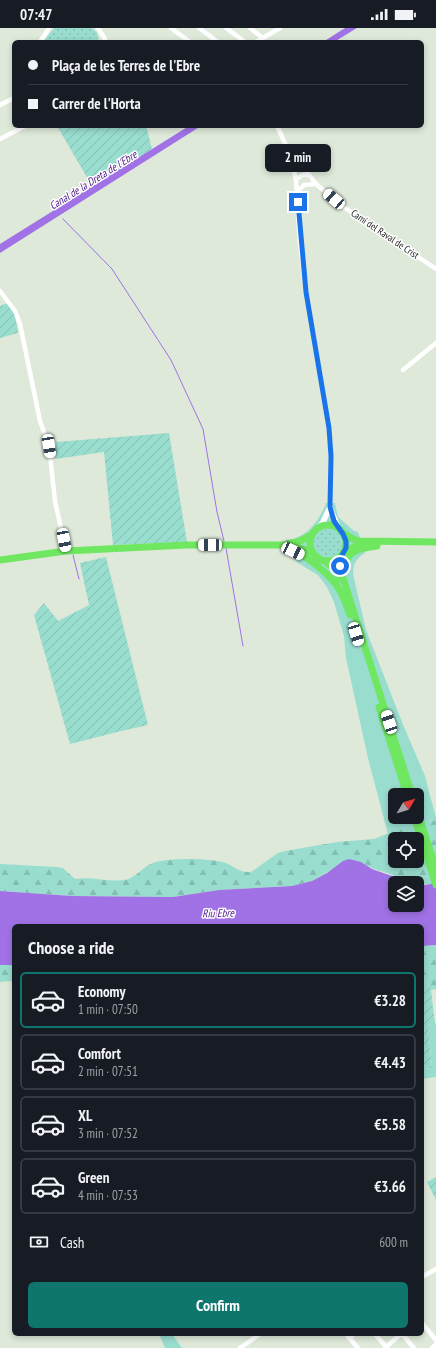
<!DOCTYPE html>
<html lang="en">
<head>
<meta charset="utf-8">
<style>
  :root { --surface:#171b24; --page:#242831; --text:#f1f3f6; --muted:#9ea1a6; --line:#363941; --accent:#0f766e }
  body { margin:0; font-family:"PT Sans Narrow",sans-serif; background:var(--page); color:var(--text); height:100vh; display:flex; flex-direction:column; font-size:15px; white-space:nowrap }
  * { box-sizing:border-box; margin:0 }
  p { font-size:13px; color:var(--muted) }
  .icon { flex:none; width:22px; height:22px; fill:none; stroke:currentColor; stroke-width:2; stroke-linecap:round; stroke-linejoin:round }
  .map { position:relative; flex:1; overflow:hidden }
  .panel { position:absolute; left:12px; top:896px; width:412px; height:412px; display:flex; flex-direction:column; background:var(--surface); border-radius:6px; box-shadow:0 2px 6px #0003 }
  .panel>* { flex:none }
  .guide { position:absolute; left:12px; top:12px; width:412px; height:88px; border-radius:6px; box-shadow:0 2px 6px #0003; display:grid; align-content:center; height:88px; padding:0 16px; background:var(--surface) }
  .needle { width:26px; rotate:52deg }
  .fabs { position:absolute; left:388px; top:760px; display:grid; gap:8px }
  .fabs a { display:grid; place-items:center; width:36px; height:36px; border-radius:6px; background:var(--surface); box-shadow:0 2px 6px #0003; font-size:20px }
  .end { position:absolute; width:18px; height:18px; margin:-9px; border:5px solid #1a73e8; background:#fff; box-shadow:0 0 0 2px #fff }
  .from { border-radius:50% }
  .bubble { position:absolute; height:28px; border-radius:6px; background:var(--surface); box-shadow:0 2px 6px #0003; font-size:13px; font-weight:700; line-height:28px; text-align:center }
  .car { position:absolute; width:12px; height:24px; margin:-12px -6px; border-radius:5px; box-shadow:0 0 3px 1px #0007; background:linear-gradient(#fff 24%,#345 0 40%,#fff 0 76%,#345 0 86%,#fff 0) }
  .guide b { display:flex; align-items:center; gap:14px; height:38px; font-size:15px }
  .guide b+b { border-top:1px solid var(--line) }
  .guide i { width:10px; height:10px; background:var(--text) }
  ul { padding:0; list-style:none }
  li { display:flex; align-items:center; gap:12px; height:56px; margin:0 8px 6px; padding:0 8px; border:2px solid var(--line); border-radius:6px }
  li div { flex:1 }
  li b { display:block; font-size:15px }
  li em { font-style:normal; font-weight:700 }
  li.current { border-color:var(--accent) }
  li>.icon { width:36px; height:36px; stroke-width:1.5 }
  h2 { padding:0 16px; font-size:18px; line-height:48px }
  .pay { display:flex; align-items:center; gap:10px; height:44px; padding:0 16px; font-size:15px }
  .pay p { margin-inline-start:auto }
  .cta { display:flex; gap:8px; margin-top:auto; padding:8px 16px }
  .cta a { flex:1; height:46px; border-radius:6px; background:var(--accent); color:#fff; font-size:16px; font-weight:700; line-height:46px; text-align:center }
  .status { display:flex; justify-content:space-between; align-items:center; height:28px; padding:0 20px; background:var(--surface); direction:ltr }
  .status svg { height:11px; fill:currentColor }
  .map>svg:first-child { display:block }
</style>
</head>
<body>
<div class="status"><b>07:47</b><svg viewBox="0 0 49 12"><path d="M0 12V9h3v3zM5 12V6h3v6zM10 12V3h3v9zM15 12V0h3v12zM26 1h20v11H26zM47 4h2v5h-2z"/></svg></div>
<div class="map">
<svg width="436" height="1320" viewBox="0 0 436 1320">
  <defs>
    <pattern id="forest-firs" width="22" height="20" patternUnits="userSpaceOnUse"><rect width="22" height="20" fill="#99ddcf"/><path d="M5 1l3.5 6h-7zM16 11l3.5 6h-7z" fill="#84beb2"/></pattern>
    <pattern id="park-dots" width="8" height="8" patternUnits="userSpaceOnUse"><rect width="8" height="8" fill="#99ddcf"/><path d="M2 2h.1M6 6h.1" fill="none" stroke="#84beb2" stroke-width="1.8" stroke-linecap="round"/></pattern>
    <pattern id="garden-furrows" width="10" height="10" patternUnits="userSpaceOnUse"><rect width="10" height="10" fill="#99ddcf"/><path d="M-1 1l2-2M0 10L10 0M9 11l2-2" fill="none" stroke="#84beb2"/></pattern>
  </defs>
  <rect width="100%" height="100%" fill="#dee9d9"/>
  <g fill="#99ddcf" fill-rule="evenodd">
    <path d="M326 475H335L338 489 354 503 358 504 365 525C357 530 353 535 353 546L366 602 404 699 425 748 436 790V792L426 793 388 806 368 730 346 630 344 608 334 574 327 559 318 547 298 535 289 525 286 512C290 511 295 511 298 509 311 504 322 487 326 475ZM395 767H417V789H395Z"/>
    <path d="M436 996V1049L422 1051V1041L432 1040 428 998Z"/>
    <path d="M159 1306H172L182 1320H165Z"/>
  </g>
  <g fill="url(#forest-firs)" fill-rule="evenodd">
    <path d="M436 792V855C418 860 404 851 387 845 378 842 369 840 361 834L333 841 312 853 292 858 219 862 173 869 72 868 0 863V836L57 839 63 840 75 851C91 848 107 854 124 852 135 851 142 839 153 835 162 831 188 831 198 831 208 832 217 832 226 835 235 839 240 845 251 844L278 825 285 823 337 814 374 811 404 799 426 793ZM395 811H417V833H395Z"/>
    <path d="M436 917V961L431 962 427 956 422 955V918Z"/>
    <path d="M0 937H14V955L11 953 0 954Z"/>
  </g>
  <g fill="url(#park-dots)">
    <path d="M54 0H92L97 5 99 14H43Z"/>
    <circle cx="328" cy="516" r="14"/>
  </g>
  <g fill="url(#garden-furrows)">
    <path d="M57 98H146L152 121 92 158Z"/>
    <path d="M8 275 15 287 18 305 0 310V278Z"/>
    <path d="M169 405 187 514 113 517 104 424 55 431 56 414Z"/>
    <path d="M106 529 148 697 117 704 70 716 34 587 44 575 58 593 89 577 80 535Z"/>
    <path d="M422 955 427 956 431 962 435 996 428 998 432 1040 422 1041Z"/>
    <path d="M436 1149V1172L427 1154Z"/>
  </g>
  <g fill="#a072e6">
    <path d="M345 0H357L334 14H323Z"/>
    <path d="M189 98H201L0 225V216Z"/>
    <path d="M349 831 361 834 372 841 412 855H395V877H417V856L425 857 436 855V917L422 918V898H14V937H0V863L72 868 173 869 219 862 292 858 312 853 327 845 343 833Z"/>
  </g>
  <g fill="none" stroke-linecap="round" stroke-linejoin="round">
    <g stroke="#a072e6" stroke-width="1">
      <path d="M63 191 112 241 171 332 203 401 217 484 224 513"/>
      <path d="M60 505 62 517"/>
      <path d="M226 520 243 618"/>
      <path d="M73 527 79 551"/>
    </g>
    <g stroke="#fff" stroke-width="4.5">
      <path d="M98 0 105 11 104 14"/>
      <path d="M171 0 190 14"/>
      <path d="M199 0 218 14"/>
      <path d="M226 0 245 14"/>
      <path d="M250 0 263 10"/>
      <path d="M40 14 49 0"/>
      <path d="M256 14 280 0"/>
      <path d="M0 77 14 70"/>
      <path d="M277 98 290 126 296 152 300 215 306 264 329 400 331 428 330 479"/>
      <path d="M0 111 25 98"/>
      <path d="M290 121 316 156 342 178 436 241"/>
      <path d="M296 151 303 147H308"/>
      <path d="M297 164 304 157 316 156"/>
      <path d="M0 263 15 283 20 296 40 393 49 418 55 473 66 523"/>
      <path d="M403 342 436 315"/>
      <path d="M422 1249 436 1241"/>
      <path d="M422 1295 436 1312"/>
      <path d="M346 1306 358 1320"/>
      <path d="M375 1306 387 1320"/>
      <path d="M402 1306 414 1320"/>
      <path d="M349 1310 354 1306"/>
      <path d="M240 1320 260 1306"/>
      <path d="M385 1320 401 1306"/>
      <path d="M432 1320 436 1316"/>
    </g>
    <g stroke="#fff" stroke-width="5.5">
      <path d="M330 480 339 501"/>
      <path d="M317 501 323 494 330 479"/>
    </g>
    <g stroke="#6fe761" stroke-width="7">
      <circle cx="328" cy="515" r="18"/>
      <path d="M343 505 355 512 359 513 436 514"/>
      <path d="M288 516 300 513 312 507"/>
      <path d="M287 521C302 523 331 547 339 561 344 569 347 578 350 587"/>
      <path d="M344 525 354 519 368 517"/>
      <path d="M342 527 340 538 342 547 412 767"/>
      <path d="M0 532 66 523 186 517H286L303 521 313 525"/>
      <path d="M325 533 335 542 340 551"/>
      <path d="M345 542C345 522 361 520 377 518"/>
      <path d="M379 679 407 767"/>
      <path d="M417 782 436 841"/>
      <path d="M414 789 436 857"/>
    </g>
  </g>
  <g fill="none" stroke-linecap="round" stroke-linejoin="round">
    <path stroke="#1a73e8" stroke-width="5" d="M298 174 306 264 329 400 331 428 330 479 334 493 343 506 346 513V520L342 527 340 538"/>
  </g>
  <g text-anchor="middle" dominant-baseline="central" stroke-width="3" stroke-linejoin="round" paint-order="stroke">
    <g font-size="10" fill="#272727" stroke="#fff">
      <text transform="translate(385 206) rotate(34)">Camí del Raval de Crist</text>
    </g>
    <g font-size="11" font-style="italic" fill="#4e158e" stroke="#fff">
      <text transform="translate(93 152) rotate(-32)">Canal de la Dreta de l'Ebre</text>
      <text transform="translate(218 885) rotate(-1)">Riu Ebre</text>
    </g>
  </g>
</svg>
<div class="fabs">
<a><svg class="needle" viewBox="-14 -14 28 28"><path d="M0-13l5 13h-10z" fill="#e53935"/><path d="M0 13l5-13h-10z" fill="#9ea1a6"/></svg></a>
<a><svg class="icon" aria-label="locate" viewBox="0 0 24 24"><circle cx="12" cy="12" r="6"/><path d="M12 2v4M12 18v4M2 12h4M18 12h4"/></svg></a>
<a><svg class="icon" aria-label="layers" viewBox="0 0 24 24"><path d="M12 4l9 5-9 5-9-5zM3 14l9 5 9-5"/></svg></a>
</div>
<i class="end from" style="left:340px;top:538px"></i>
<i class="end" style="left:298px;top:174px"></i>
<div class="bubble" style="left:265px;top:116px;width:66px">2 min</div>
<i class="car" style="left:334px;top:171px;rotate:311deg"></i>
<i class="car" style="left:49px;top:418px;rotate:171deg"></i>
<i class="car" style="left:64px;top:512px;rotate:169deg"></i>
<i class="car" style="left:210px;top:517px;rotate:270deg"></i>
<i class="car" style="left:293px;top:523px;rotate:115deg"></i>
<i class="car" style="left:356px;top:606px;rotate:163deg"></i>
<i class="car" style="left:389px;top:694px;rotate:342deg"></i>
<div class="guide">
<b><i class="from"></i>Plaça de les Terres de l'Ebre</b>
<b><i></i>Carrer de l'Horta</b>
</div>
<section class="panel">
<h2>Choose a ride</h2>
<ul>
<li class="current"><svg class="icon" aria-label="car" viewBox="0 0 24 24"><path d="M5 17H2v-5l4-1 3-4h7l3 4 3 1v5h-3M9 17h6M6 11h13"/><circle cx="7" cy="17" r="2"/><circle cx="17" cy="17" r="2"/></svg><div><b>Economy</b><p>1 min · 07:50</p></div><em>€3.28</em></li>
<li><svg class="icon" aria-label="car" viewBox="0 0 24 24"><path d="M5 17H2v-5l4-1 3-4h7l3 4 3 1v5h-3M9 17h6M6 11h13"/><circle cx="7" cy="17" r="2"/><circle cx="17" cy="17" r="2"/></svg><div><b>Comfort</b><p>2 min · 07:51</p></div><em>€4.43</em></li>
<li><svg class="icon" aria-label="car" viewBox="0 0 24 24"><path d="M5 17H2v-5l4-1 3-4h7l3 4 3 1v5h-3M9 17h6M6 11h13"/><circle cx="7" cy="17" r="2"/><circle cx="17" cy="17" r="2"/></svg><div><b>XL</b><p>3 min · 07:52</p></div><em>€5.58</em></li>
<li><svg class="icon" aria-label="car" viewBox="0 0 24 24"><path d="M5 17H2v-5l4-1 3-4h7l3 4 3 1v5h-3M9 17h6M6 11h13"/><circle cx="7" cy="17" r="2"/><circle cx="17" cy="17" r="2"/></svg><div><b>Green</b><p>4 min · 07:53</p></div><em>€3.66</em></li>
</ul>
<div class="pay"><svg class="icon" aria-label="cash" viewBox="0 0 24 24"><path d="M3 7h18v10H3z"/><circle cx="12" cy="12" r="2"/></svg>Cash<p>600 m</p></div>
<div class="cta"><a>Confirm</a></div>
</section>
</div>
</body>
</html>
